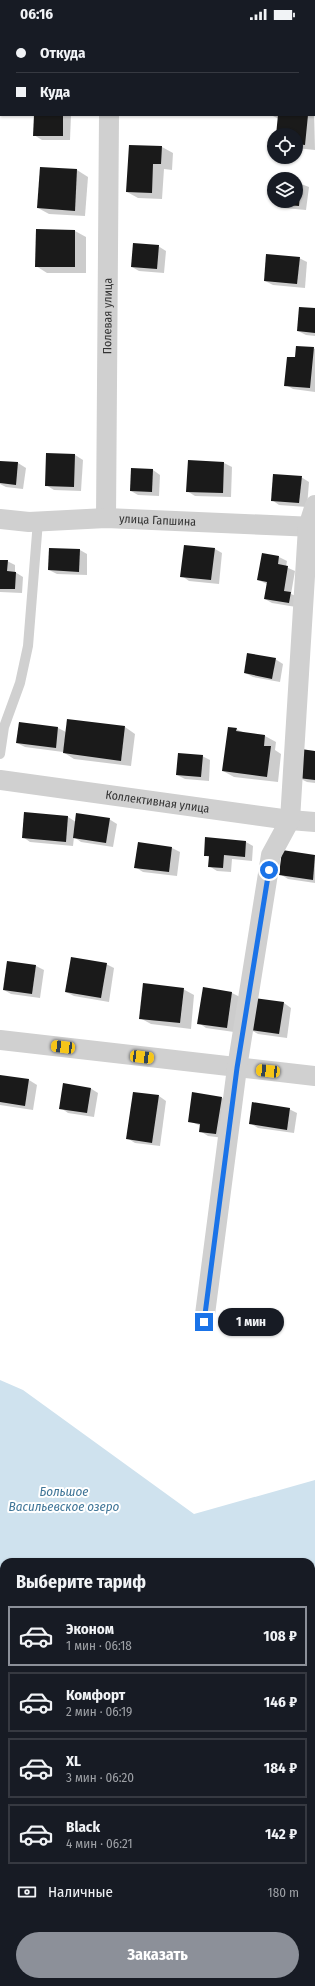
<!DOCTYPE html>
<html lang="ru">
<head>
<meta charset="utf-8">
<style>
  :root { --surface:#171b24; --page:#242831; --text:#f1f3f6; --muted:#9ea1a6; --line:#363941; --accent:#8c9099 }
  body { margin:0; font-family:"Fira Sans Condensed",sans-serif; background:var(--page); color:var(--text); height:100vh; display:flex; flex-direction:column; font-size:15px; white-space:nowrap }
  * { box-sizing:border-box; margin:0 }
  p { font-size:13px; color:var(--muted) }
  .icon { flex:none; width:22px; height:22px; fill:none; stroke:currentColor; stroke-width:2; stroke-linecap:round; stroke-linejoin:round }
  .map { position:relative; flex:1; overflow:hidden }
  .details { position:absolute; left:0px; top:1530px; width:315px; height:428px; display:flex; flex-direction:column; background:var(--surface); border-radius:12px 12px 0 0; box-shadow:0 1px 3px #0004 }
  .details>* { flex:none }
  .guide { position:absolute; left:0px; top:0px; width:315px; height:88px; box-shadow:0 1px 3px #0004; display:grid; align-content:center; height:88px; padding:0 16px; background:var(--surface) }
  .tools { position:absolute; left:267px; top:100px; display:grid; gap:8px }
  .tools a { display:grid; place-items:center; width:36px; height:36px; border-radius:50%; background:var(--surface); box-shadow:0 1px 3px #0004; font-size:20px }
  .end { position:absolute; width:18px; height:18px; margin:-9px; border:5px solid #1a73e8; background:#fff; box-shadow:0 0 0 2px #fff }
  .from { border-radius:50% }
  .bubble { position:absolute; height:28px; border-radius:14px; background:var(--surface); box-shadow:0 1px 3px #0004; font-size:13px; font-weight:700; line-height:28px; text-align:center }
  .car { position:absolute; width:12px; height:24px; margin:-12px -6px; border-radius:5px; box-shadow:0 0 3px 1px #0007; background:linear-gradient(#f5c518 24%,#345 0 40%,#f5c518 0 76%,#345 0 86%,#f5c518 0) }
  .guide b { display:flex; align-items:center; gap:14px; height:38px; font-size:15px }
  .guide b+b { border-top:1px solid var(--line) }
  .guide i { width:10px; height:10px; background:var(--text) }
  ul { padding:0; list-style:none }
  li { display:flex; align-items:center; gap:12px; height:60px; margin:0 8px 6px; padding:0 8px; border:2px solid var(--line); border-radius:0px }
  li div { flex:1 }
  li b { display:block; font-size:15px }
  li em { font-style:normal; font-weight:700 }
  li.on { border-color:var(--accent) }
  li>.icon { width:36px; height:36px; stroke-width:1.5 }
  h2 { padding:0 16px; font-size:18px; line-height:48px }
  .pay { display:flex; align-items:center; gap:10px; height:44px; padding:0 16px; font-size:15px }
  .pay p { margin-inline-start:auto }
  .button { display:flex; gap:8px; margin-top:auto; padding:8px 16px }
  .button a { flex:1; height:46px; border-radius:24px; background:var(--accent); color:#fff; font-size:16px; font-weight:700; line-height:46px; text-align:center }
  .status { display:flex; justify-content:space-between; align-items:center; height:28px; padding:0 20px; background:var(--surface); direction:ltr }
  .status svg { height:11px; fill:currentColor }
  .map>svg:first-child { display:block }
</style>
</head>
<body>
<div class="status"><b>06:16</b><svg viewBox="0 0 49 12"><path d="M0 12V9h3v3zM5 12V6h3v6zM10 12V3h3v9zM15 12V0h3v12zM26 1h20v11H26zM47 4h2v5h-2z"/></svg></div>
<div class="map">
<svg width="315" height="1958" viewBox="0 0 315 1958">
  <rect width="100%" height="100%" fill="#fff"/>
  <path fill="#cfe2ee" d="M0 1352 23 1362 194 1486 315 1452V1863H311V1534H4V1856L0 1855Z"/>
  <g fill="#0003">
    <path d="M125 0H174L125 1Z"/>
    <path d="M282 0H315V23L314 1Z"/>
    <path d="M314 54 315 55V76H314Z"/>
    <path d="M314 81 315 122 296 120V107H277L279 91 271 87H314Z"/>
    <path d="M35 87H71L70 112H42L34 107Z"/>
    <path d="M130 118 162 119 173 125 172 142 164 141 162 171 138 170 127 164Z"/>
    <path d="M41 140 77 142 88 149 85 188 49 186 38 180Z"/>
    <path d="M296 154 309 159 306 182 284 180 276 175 277 173H296Z"/>
    <path d="M37 202 75 203 86 209V245H47L36 238Z"/>
    <path d="M158 218 166 223 164 245 139 243 132 239Z"/>
    <path d="M299 230 307 234 305 260 273 257 265 253Z"/>
    <path d="M315 281V308L306 307 298 303Z"/>
    <path d="M313 320 315 321V364L293 361 286 357 296 330Z"/>
    <path d="M75 427 83 432 81 463 54 462 46 457Z"/>
    <path d="M189 433 224 435 232 439 231 469 195 468 187 463Z"/>
    <path d="M0 434 18 435 26 440 23 461 6 459 0 456Z"/>
    <path d="M153 442 160 447 159 468 138 467 131 463Z"/>
    <path d="M301 449 309 454 307 479 279 477 272 472Z"/>
    <path d="M215 521 222 525 219 556 189 553 182 548Z"/>
    <path d="M80 522 87 526V547L57 546 49 542Z"/>
    <path d="M262 526 279 529 287 533 286 539 295 543 291 566 298 569 296 579 272 575 265 571 267 556 258 552Z"/>
    <path d="M0 533H7L15 537V544L23 549 22 565 0 564Z"/>
    <path d="M275 631 283 636 280 654 253 649 245 645Z"/>
    <path d="M20 695 58 700 66 704 125 699 135 706 131 738 74 731 63 724 25 719 17 715Z"/>
    <path d="M236 701 245 705 265 708 276 714 275 722 281 726 278 754 234 749 223 743Z"/>
    <path d="M315 724V755L307 754 299 750Z"/>
    <path d="M202 728 210 732 209 753 185 751 177 747Z"/>
    <path d="M68 789 76 794 109 791 117 796 113 819 81 814 74 809 73 818 30 814 23 809Z"/>
    <path d="M246 814 253 818 252 833 232 831 231 844 217 843 209 838 210 830 205 827Z"/>
    <path d="M172 820 180 824 177 848 143 844 135 839Z"/>
    <path d="M283 823 315 828V855L288 851 280 846Z"/>
    <path d="M8 934 36 938 44 942 40 970 11 966 4 962Z"/>
    <path d="M106 936 114 940 109 974 74 968 66 964Z"/>
    <path d="M183 961 194 967 191 1001 151 996 140 990Z"/>
    <path d="M204 961 232 965 240 969 234 1004 206 1000 199 995Z"/>
    <path d="M284 975 291 980 287 1010 258 1006 251 1002Z"/>
    <path d="M0 1048 29 1052 37 1057 33 1082 0 1077Z"/>
    <path d="M90 1060 98 1065 94 1089 68 1085 61 1080Z"/>
    <path d="M159 1068 166 1073 160 1118 135 1115 127 1110Z"/>
    <path d="M222 1070 229 1074 224 1110 208 1108 200 1103 201 1098 189 1093Z"/>
    <path d="M289 1081 297 1085 294 1105 258 1100 250 1095Z"/>
  </g>
  <g fill="#1a1a1a">
    <path d="M34 87H63V108H33Z"/>
    <path d="M278 87H308L305 117 296 116V107H276Z"/>
    <path d="M129 117 162 118 161 136H153L152 165 126 164Z"/>
    <path d="M40 139 77 141 75 183 37 180Z"/>
    <path d="M296 153 301 154 299 178 275 176 276 173H296Z"/>
    <path d="M36 201 75 202V239H35Z"/>
    <path d="M133 215 159 217 157 241 131 239Z"/>
    <path d="M266 226 300 229 297 256 264 253Z"/>
    <path d="M299 279 315 280V305L297 303Z"/>
    <path d="M296 318 314 319 310 360 284 358 287 329H295Z"/>
    <path d="M46 425 75 426 74 459 45 458Z"/>
    <path d="M188 432 224 434 223 465 186 464Z"/>
    <path d="M0 433 18 434 16 457 0 455Z"/>
    <path d="M131 440 153 441 152 464 130 463Z"/>
    <path d="M273 446 302 448 299 475 271 473Z"/>
    <path d="M184 517 215 520 211 552 180 549Z"/>
    <path d="M49 520 80 521 79 544 48 542Z"/>
    <path d="M262 525 279 528 278 536 288 538 284 563 291 564 289 575 264 571 267 554 257 552Z"/>
    <path d="M0 532H8L7 543 16 544 15 561H0Z"/>
    <path d="M247 625 276 630 272 651 244 645Z"/>
    <path d="M67 691 125 698 121 733 63 725Z"/>
    <path d="M19 694 58 699 56 720 16 715Z"/>
    <path d="M228 699 237 700 236 703 265 707 264 718H271L267 749 222 743Z"/>
    <path d="M301 721 315 723V752L298 750Z"/>
    <path d="M178 725 203 727 201 749 176 747Z"/>
    <path d="M24 784 68 788 66 814 22 810Z"/>
    <path d="M76 785 110 790 106 815 73 810Z"/>
    <path d="M205 809 246 813 245 829 224 827 223 840 208 839 209 828H204Z"/>
    <path d="M138 814 172 819 169 844 134 840Z"/>
    <path d="M282 822 315 827 313 852 279 847Z"/>
    <path d="M71 929 107 935 101 970 65 964Z"/>
    <path d="M7 933 36 937 32 966 3 962Z"/>
    <path d="M143 955 184 960 180 995 139 991Z"/>
    <path d="M203 959 232 964 227 1000 197 996Z"/>
    <path d="M254 970 284 974 279 1006 250 1002Z"/>
    <path d="M0 1047 29 1051 25 1078 0 1074Z"/>
    <path d="M63 1055 91 1060 87 1085 59 1081Z"/>
    <path d="M133 1064 159 1067 152 1115 126 1111Z"/>
    <path d="M192 1064 222 1069 216 1106 199 1104 200 1096 188 1094Z"/>
    <path d="M252 1074 290 1080 287 1102 249 1096Z"/>
  </g>
  <g fill="none" stroke-linecap="round" stroke-linejoin="round">
    <path stroke="#d0d0d0" stroke-width="10" d="M0 726 4 699 20 655 28 618 38 493"/>
    <g stroke="#d0d0d0" stroke-width="20">
      <path d="M109 0V1"/>
      <path id="s1" d="M106 490 109 87"/>
      <path id="s2" d="M0 491 29 494 106 490 315 499"/>
      <path id="s3" d="M0 752 290 792 315 794"/>
      <path d="M0 1012 315 1048"/>
      <path d="M204 1294 237 1040 271 827 290 792 308 499 315 477"/>
    </g>
  </g>
  <g fill="none" stroke-linecap="round" stroke-linejoin="round">
    <path stroke="#1a73e8" stroke-width="5" d="M204 1294 237 1040 269 842"/>
  </g>
  <g text-anchor="middle" dominant-baseline="central" stroke-width="4" stroke-linejoin="round" paint-order="stroke">
    <g font-size="12" fill="#333" stroke="#fff">
      <text stroke="none"><textPath href="#s1" startOffset="202">Полевая улица</textPath></text>
      <text stroke="none"><textPath href="#s2" startOffset="158">улица Гапшина</textPath></text>
      <text stroke="none"><textPath href="#s3" startOffset="159">Коллективная улица</textPath></text>
    </g>
    <g font-size="13" font-style="italic" fill="#3f7597" stroke="#fff">
      <text x="64" y="1463">Большое<tspan x="64" dy="15">Васильевское озеро</tspan></text>
    </g>
  </g>
</svg>
<div class="tools">
<a><svg class="icon" aria-label="locate" viewBox="0 0 24 24"><circle cx="12" cy="12" r="6"/><path d="M12 2v4M12 18v4M2 12h4M18 12h4"/></svg></a>
<a><svg class="icon" aria-label="layers" viewBox="0 0 24 24"><path d="M12 4l9 5-9 5-9-5zM3 14l9 5 9-5"/></svg></a>
</div>
<i class="end from" style="left:269px;top:842px"></i>
<i class="end" style="left:204px;top:1294px"></i>
<div class="bubble" style="left:218px;top:1280px;width:66px">1 мин</div>
<i class="car" style="left:63px;top:1019px;rotate:277deg"></i>
<i class="car" style="left:142px;top:1029px;rotate:97deg"></i>
<i class="car" style="left:268px;top:1043px;rotate:276deg"></i>
<div class="guide">
<b><i class="from"></i>Откуда</b>
<b><i></i>Куда</b>
</div>
<section class="details">
<h2>Выберите тариф</h2>
<ul>
<li class="on"><svg class="icon" aria-label="car" viewBox="0 0 24 24"><path d="M5 17H2v-5l4-1 3-4h7l3 4 3 1v5h-3M9 17h6M6 11h13"/><circle cx="7" cy="17" r="2"/><circle cx="17" cy="17" r="2"/></svg><div><b>Эконом</b><p>1 мин · 06:18</p></div><em>108 ₽</em></li>
<li><svg class="icon" aria-label="car" viewBox="0 0 24 24"><path d="M5 17H2v-5l4-1 3-4h7l3 4 3 1v5h-3M9 17h6M6 11h13"/><circle cx="7" cy="17" r="2"/><circle cx="17" cy="17" r="2"/></svg><div><b>Комфорт</b><p>2 мин · 06:19</p></div><em>146 ₽</em></li>
<li><svg class="icon" aria-label="car" viewBox="0 0 24 24"><path d="M5 17H2v-5l4-1 3-4h7l3 4 3 1v5h-3M9 17h6M6 11h13"/><circle cx="7" cy="17" r="2"/><circle cx="17" cy="17" r="2"/></svg><div><b>XL</b><p>3 мин · 06:20</p></div><em>184 ₽</em></li>
<li><svg class="icon" aria-label="car" viewBox="0 0 24 24"><path d="M5 17H2v-5l4-1 3-4h7l3 4 3 1v5h-3M9 17h6M6 11h13"/><circle cx="7" cy="17" r="2"/><circle cx="17" cy="17" r="2"/></svg><div><b>Black</b><p>4 мин · 06:21</p></div><em>142 ₽</em></li>
</ul>
<div class="pay"><svg class="icon" aria-label="cash" viewBox="0 0 24 24"><path d="M3 7h18v10H3z"/><circle cx="12" cy="12" r="2"/></svg>Наличные<p>180 m</p></div>
<div class="button"><a>Заказать</a></div>
</section>
</div>
</body>
</html>
